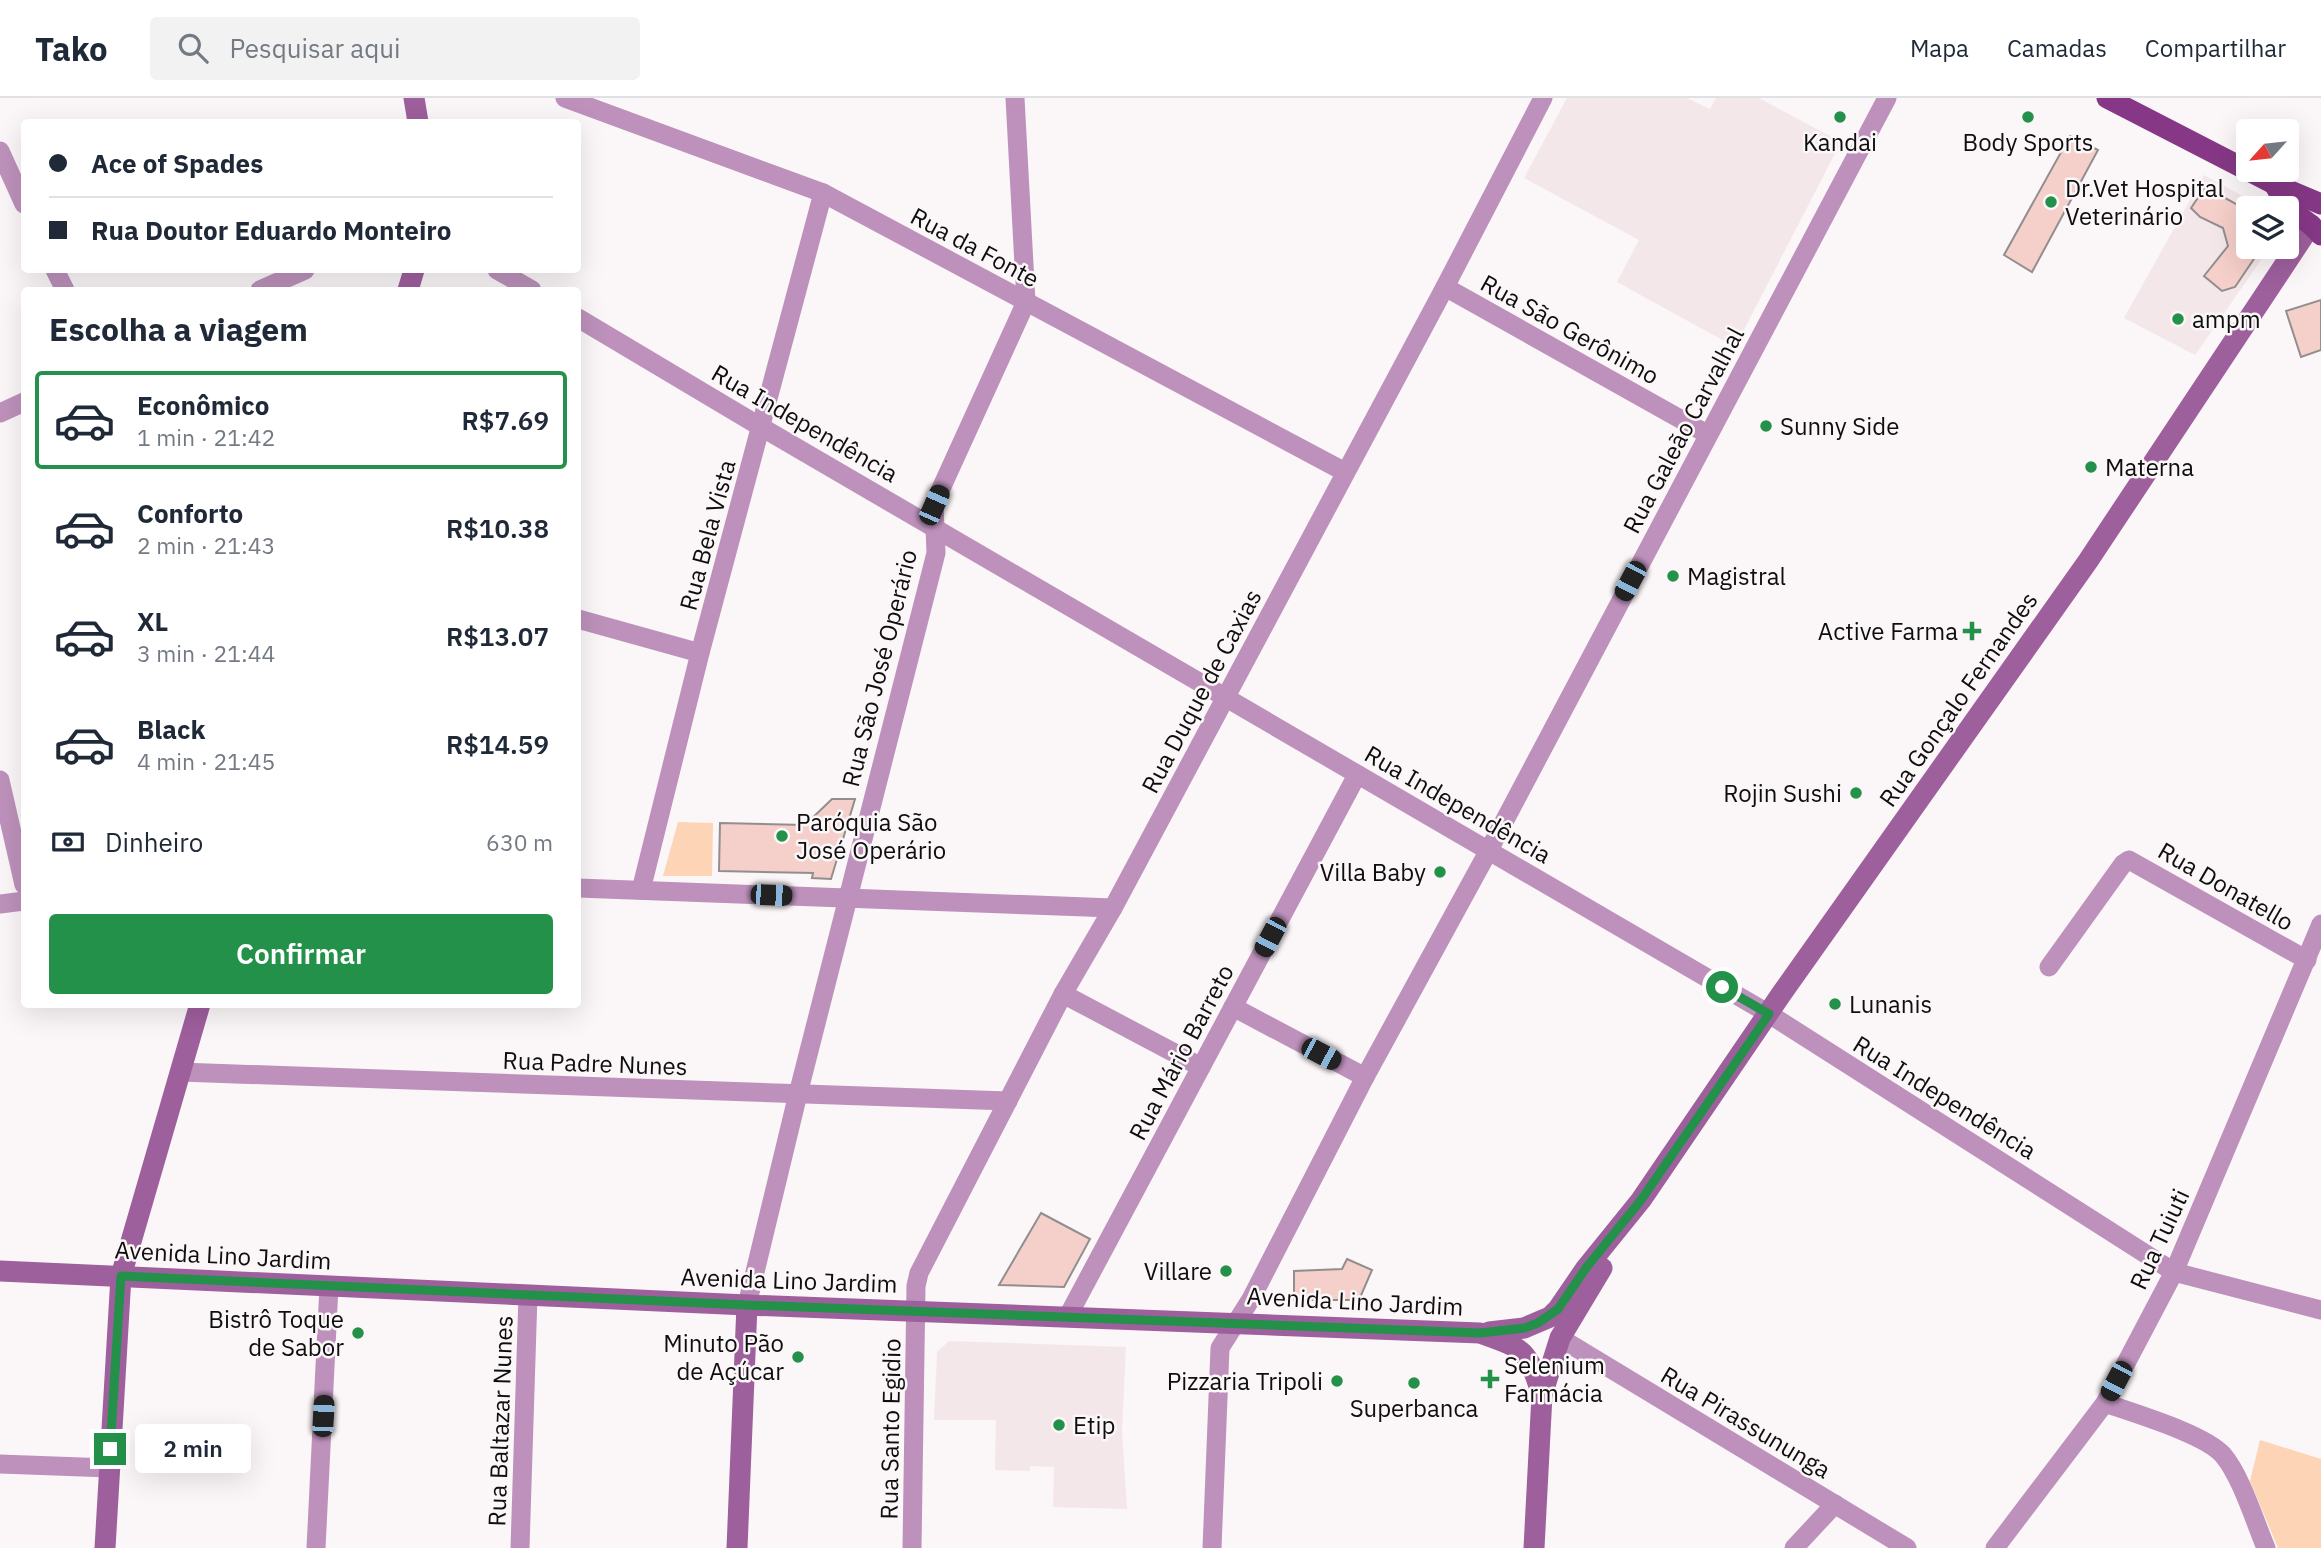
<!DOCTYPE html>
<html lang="pt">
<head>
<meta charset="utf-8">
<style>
  :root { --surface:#fff; --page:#f2f2f3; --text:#1f2937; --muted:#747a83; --line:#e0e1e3; --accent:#239149 }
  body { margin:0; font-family:"IBM Plex Sans",sans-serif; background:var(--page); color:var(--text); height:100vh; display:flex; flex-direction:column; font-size:26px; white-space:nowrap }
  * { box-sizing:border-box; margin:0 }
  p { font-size:23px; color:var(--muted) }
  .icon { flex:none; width:38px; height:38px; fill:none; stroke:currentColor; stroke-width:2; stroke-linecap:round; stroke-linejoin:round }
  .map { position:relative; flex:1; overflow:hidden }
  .side { position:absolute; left:21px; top:189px; width:560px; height:721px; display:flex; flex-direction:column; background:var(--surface); border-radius:7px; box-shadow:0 7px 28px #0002 }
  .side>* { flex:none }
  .top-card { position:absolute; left:21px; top:21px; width:560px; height:154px; border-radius:7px; box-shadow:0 7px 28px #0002; display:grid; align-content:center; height:154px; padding:0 28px; background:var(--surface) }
  .needle { width:46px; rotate:243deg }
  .tools { position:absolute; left:2236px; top:21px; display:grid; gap:14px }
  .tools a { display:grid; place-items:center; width:63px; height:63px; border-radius:7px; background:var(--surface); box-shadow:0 7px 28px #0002; font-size:35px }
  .end { position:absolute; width:32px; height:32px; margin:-16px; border:9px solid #239149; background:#fff; box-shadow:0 0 0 4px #fff }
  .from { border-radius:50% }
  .bubble { position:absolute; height:49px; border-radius:7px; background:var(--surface); box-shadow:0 7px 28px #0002; font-size:23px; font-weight:600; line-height:49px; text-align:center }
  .car { position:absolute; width:21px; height:42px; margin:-21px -10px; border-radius:9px; box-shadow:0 0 5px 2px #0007; background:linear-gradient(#222 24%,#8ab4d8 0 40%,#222 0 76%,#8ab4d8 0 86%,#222 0) }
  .top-card b { display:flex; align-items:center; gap:24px; height:66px; font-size:26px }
  .top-card b+b { border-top:2px solid var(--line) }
  .top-card i { width:18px; height:18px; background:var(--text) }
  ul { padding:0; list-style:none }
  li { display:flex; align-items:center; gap:21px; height:98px; margin:0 14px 10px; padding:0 14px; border:4px solid transparent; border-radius:7px }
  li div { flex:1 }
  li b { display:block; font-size:26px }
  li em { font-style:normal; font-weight:600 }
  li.selected { border-color:var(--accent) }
  li>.icon { width:63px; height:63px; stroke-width:1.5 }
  h2 { padding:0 28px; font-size:32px; line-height:84px }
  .pay { display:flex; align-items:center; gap:18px; height:77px; padding:0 28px; font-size:26px }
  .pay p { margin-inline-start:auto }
  .cta { display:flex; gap:14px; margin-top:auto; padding:14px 28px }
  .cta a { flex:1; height:80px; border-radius:7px; background:var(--accent); color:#fff; font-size:28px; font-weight:600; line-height:80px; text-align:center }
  header { display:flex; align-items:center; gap:42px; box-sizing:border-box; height:98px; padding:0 35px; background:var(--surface); border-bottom:2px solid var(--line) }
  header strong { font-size:33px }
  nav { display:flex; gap:38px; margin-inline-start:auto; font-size:24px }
  .search { width:490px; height:63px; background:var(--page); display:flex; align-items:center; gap:18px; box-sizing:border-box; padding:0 24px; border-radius:7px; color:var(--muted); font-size:26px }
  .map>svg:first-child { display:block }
</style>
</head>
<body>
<header>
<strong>Tako</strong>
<div class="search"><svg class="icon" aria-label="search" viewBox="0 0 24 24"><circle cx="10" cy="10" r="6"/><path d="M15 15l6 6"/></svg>Pesquisar aqui</div>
<nav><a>Mapa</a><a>Camadas</a><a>Compartilhar</a></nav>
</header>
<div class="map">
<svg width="2321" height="1450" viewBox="0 0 2321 1450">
  <rect width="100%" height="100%" fill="#fbf6f8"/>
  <g fill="#f4e7ea">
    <path d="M1567 0H1687L1710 11 1716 0H1759L1841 44 1735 249 1617 184 1639 142 1524 80Z"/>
    <path d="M2204 77 2265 110H2249V149H2270L2195 257 2124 220Z"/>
    <path d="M949 1243 1126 1249 1122 1332 1127 1411 1053 1409 1054 1369 1030 1368V1373L995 1372 996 1322H934L937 1254Z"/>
  </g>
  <g fill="#fdd4b6">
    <path d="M678 724 713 725 712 778H663Z"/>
    <path d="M2260 1342 2321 1361V1450H2278L2250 1383Z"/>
  </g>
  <g fill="#f5cfc9" stroke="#938e8e" stroke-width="2">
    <path d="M2070 38 2098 52 2032 174 2004 157Z"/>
    <path d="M2205 89 2249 113V149H2262L2235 189 2222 193 2204 178 2228 148 2223 130 2200 119 2191 110Z"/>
    <path d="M2321 202V252L2301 259 2286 213Z"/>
    <path d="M832 701H855L831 781 812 780 813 775 719 773 720 725 805 727Z"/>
    <path d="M1041 1115 1090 1141 1064 1189 999 1187Z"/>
    <path d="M1347 1161 1372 1172 1359 1202H1294V1173L1342 1171Z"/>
  </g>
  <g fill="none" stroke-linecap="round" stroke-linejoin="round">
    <g stroke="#bd91bb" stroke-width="19">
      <path d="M565 0 823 95 1345 374"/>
      <path d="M0 53 24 106"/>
      <path d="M55 172 65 192"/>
      <path d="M497 172 532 192"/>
      <path d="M1445 189 1707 336"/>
      <path d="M260 192 305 172"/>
      <path d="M578 220 761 329 1769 916 2174 1174 2321 1212"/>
      <path d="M0 315 24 304"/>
      <path d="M578 521 700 555"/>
      <path d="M0 682 24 787"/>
      <path d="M578 790 1113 810"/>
      <path d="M641 792 700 555 823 95"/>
      <path d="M0 806 24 803"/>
      <path d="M2049 869 2123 766 2129 762 2307 862"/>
      <path d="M1063 896 1201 969"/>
      <path d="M1233 909 1365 979"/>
      <path d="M180 974 1008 1003"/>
      <path d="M747 1207 798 996 936 455 934 406 1026 204 1015 0"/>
      <path d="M1068 1218 1357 677"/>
      <path d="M1560 1240 1907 1450"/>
      <path d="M2105 1305C2133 1315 2205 1336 2223 1357 2241 1378 2255 1424 2266 1450"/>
      <path d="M0 1366 109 1370"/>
      <path d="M316 1450 329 1188"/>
      <path d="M520 1450 528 1197"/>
      <path d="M912 1450 916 1188 919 1175 1063 896 1113 810 1445 189 1543 0"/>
      <path d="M1212 1450 1220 1250 1251 1201 1365 979 1489 752 1887 0"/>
      <path d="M1794 1450 1835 1406"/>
      <path d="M1995 1450 2105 1305 2174 1174 2321 826"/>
    </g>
    <g stroke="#9e5f9d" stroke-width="21">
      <path d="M414 0 418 24"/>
      <path d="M408 192 414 172"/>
      <path d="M0 1173 747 1207 1480 1235C1525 1251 1527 1251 1542 1297"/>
      <path d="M1489 1234 1524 1230 1550 1219 1558 1211 1586 1170 1641 1102 1782 895 2088 463 2311 127"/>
      <path d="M105 1450 121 1178 200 906"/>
      <path d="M737 1450 747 1207"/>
      <path d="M1534 1450 1542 1297 1560 1240 1602 1170"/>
    </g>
    <g stroke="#863886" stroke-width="21">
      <path d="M2107 0 2274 86 2321 106"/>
      <path d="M2274 86 2288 110 2311 127 2321 137"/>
    </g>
  </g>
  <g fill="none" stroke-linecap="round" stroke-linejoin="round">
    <path stroke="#239149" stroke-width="9" d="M110 1351 121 1178 747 1207 1480 1235 1524 1230 1538 1225 1558 1211 1586 1170 1641 1102 1769 916 1722 889"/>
  </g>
  <g fill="#239149" stroke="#fbf6f8" stroke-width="2.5">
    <circle cx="1840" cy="19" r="7"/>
    <circle cx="2028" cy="19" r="7"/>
    <circle cx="2051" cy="104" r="7"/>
    <circle cx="2178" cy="221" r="7"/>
    <circle cx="1766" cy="328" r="7"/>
    <circle cx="2091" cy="369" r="7"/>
    <circle cx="1673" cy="478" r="7"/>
    <path d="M1968.5 522.5h7v7h7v7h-7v7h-7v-7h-7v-7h7z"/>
    <circle cx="1856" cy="695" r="7"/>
    <circle cx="782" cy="738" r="7"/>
    <circle cx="1440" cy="774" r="7"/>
    <circle cx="1835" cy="906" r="7"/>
    <circle cx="1226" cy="1173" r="7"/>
    <circle cx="358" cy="1235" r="7"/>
    <circle cx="798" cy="1259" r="7"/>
    <path d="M1486.5 1270.5h7v7h7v7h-7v7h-7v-7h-7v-7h7z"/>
    <circle cx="1337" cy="1283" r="7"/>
    <circle cx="1414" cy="1285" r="7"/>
    <circle cx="1059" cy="1327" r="7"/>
  </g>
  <g text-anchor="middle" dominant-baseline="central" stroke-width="5" stroke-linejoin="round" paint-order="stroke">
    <g font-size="24" fill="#0f0e0e" stroke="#fbf6f8" text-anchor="start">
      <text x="1840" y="44" text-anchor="middle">Kandai</text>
      <text x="2028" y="44" text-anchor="middle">Body Sports</text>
      <text x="2065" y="90">Dr.Vet Hospital<tspan x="2065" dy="28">Veterinário</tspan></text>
      <text x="2192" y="221">ampm</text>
      <text x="1780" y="328">Sunny Side</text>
      <text x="2105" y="369">Materna</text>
      <text x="1687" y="478">Magistral</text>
      <text x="1958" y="533" text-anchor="end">Active Farma</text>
      <text x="1842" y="695" text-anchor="end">Rojin Sushi</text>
      <text x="796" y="724">Paróquia São<tspan x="796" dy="28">José Operário</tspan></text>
      <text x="1426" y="774" text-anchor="end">Villa Baby</text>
      <text x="1849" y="906">Lunanis</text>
      <text x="1212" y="1173" text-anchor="end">Villare</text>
      <text x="344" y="1221" text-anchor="end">Bistrô Toque<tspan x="344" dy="28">de Sabor</tspan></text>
      <text x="784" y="1245" text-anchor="end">Minuto Pão<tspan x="784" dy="28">de Açúcar</tspan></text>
      <text x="1504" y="1267">Selenium<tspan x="1504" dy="28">Farmácia</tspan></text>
      <text x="1323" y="1283" text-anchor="end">Pizzaria Tripoli</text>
      <text x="1414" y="1310" text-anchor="middle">Superbanca</text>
      <text x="1073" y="1327">Etip</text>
    </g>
    <g font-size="24" fill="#0f0e0e" stroke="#fbf6f8">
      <text transform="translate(975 149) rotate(28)">Rua da Fonte</text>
      <text transform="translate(1570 231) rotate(29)">Rua São Gerônimo</text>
      <text transform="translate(805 325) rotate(30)">Rua Independência</text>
      <text transform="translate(1683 332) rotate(-62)">Rua Galeão Carvalhal</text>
      <text transform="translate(707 437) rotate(-75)">Rua Bela Vista</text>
      <text transform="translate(879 570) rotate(-76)">Rua São José Operário</text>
      <text transform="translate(1201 593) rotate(-62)">Rua Duque de Caxias</text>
      <text transform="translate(1958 601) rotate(-55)">Rua Gonçalo Fernandes</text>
      <text transform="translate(1458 706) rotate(30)">Rua Independência</text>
      <text transform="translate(2226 788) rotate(30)">Rua Donatello</text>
      <text transform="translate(1181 954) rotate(-62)">Rua Mário Barreto</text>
      <text transform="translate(595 965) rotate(2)">Rua Padre Nunes</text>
      <text transform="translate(1945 999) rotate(32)">Rua Independência</text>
      <text transform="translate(2159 1141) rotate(-65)">Rua Tuiuti</text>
      <text transform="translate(223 1157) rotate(3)">Avenida Lino Jardim</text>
      <text transform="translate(789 1182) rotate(2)">Avenida Lino Jardim</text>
      <text transform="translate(1355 1203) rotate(3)">Avenida Lino Jardim</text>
      <text transform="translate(500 1323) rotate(-88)">Rua Baltazar Nunes</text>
      <text transform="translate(1746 1324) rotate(31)">Rua Pirassununga</text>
      <text transform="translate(890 1331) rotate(-89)">Rua Santo Egidio</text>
    </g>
  </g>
</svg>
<div class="tools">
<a><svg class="needle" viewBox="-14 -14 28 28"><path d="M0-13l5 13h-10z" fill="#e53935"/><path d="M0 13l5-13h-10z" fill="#747a83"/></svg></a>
<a><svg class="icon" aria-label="layers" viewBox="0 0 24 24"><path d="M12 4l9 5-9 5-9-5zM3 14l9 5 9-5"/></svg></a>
</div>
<i class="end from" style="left:1722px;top:889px"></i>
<i class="end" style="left:110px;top:1351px"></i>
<div class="bubble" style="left:135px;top:1326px;width:116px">2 min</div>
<i class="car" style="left:934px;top:407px;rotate:24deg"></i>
<i class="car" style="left:1630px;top:483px;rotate:208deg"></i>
<i class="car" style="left:771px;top:797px;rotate:92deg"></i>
<i class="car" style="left:1270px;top:839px;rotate:208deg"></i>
<i class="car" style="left:1321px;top:956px;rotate:118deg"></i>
<i class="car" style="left:2116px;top:1283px;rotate:208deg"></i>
<i class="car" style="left:323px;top:1318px;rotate:3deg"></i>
<div class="top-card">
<b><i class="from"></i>Ace of Spades</b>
<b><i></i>Rua Doutor Eduardo Monteiro</b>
</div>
<section class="side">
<h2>Escolha a viagem</h2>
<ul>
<li class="selected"><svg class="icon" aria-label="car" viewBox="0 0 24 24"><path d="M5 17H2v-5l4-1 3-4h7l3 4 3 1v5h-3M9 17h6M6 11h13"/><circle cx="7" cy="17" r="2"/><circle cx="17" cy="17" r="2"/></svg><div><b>Econômico</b><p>1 min · 21:42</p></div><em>R$7.69</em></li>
<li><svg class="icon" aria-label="car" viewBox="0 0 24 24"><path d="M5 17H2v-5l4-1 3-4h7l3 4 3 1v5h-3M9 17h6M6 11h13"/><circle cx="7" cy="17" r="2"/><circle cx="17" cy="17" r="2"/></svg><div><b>Conforto</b><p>2 min · 21:43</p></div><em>R$10.38</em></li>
<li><svg class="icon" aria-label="car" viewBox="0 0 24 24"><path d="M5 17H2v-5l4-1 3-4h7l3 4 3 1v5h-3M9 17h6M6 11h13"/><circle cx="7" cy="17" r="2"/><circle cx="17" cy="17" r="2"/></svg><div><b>XL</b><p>3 min · 21:44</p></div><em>R$13.07</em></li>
<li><svg class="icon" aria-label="car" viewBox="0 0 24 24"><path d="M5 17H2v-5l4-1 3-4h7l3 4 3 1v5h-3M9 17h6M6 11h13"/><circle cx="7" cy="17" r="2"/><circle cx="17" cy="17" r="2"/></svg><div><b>Black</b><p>4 min · 21:45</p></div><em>R$14.59</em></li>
</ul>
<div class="pay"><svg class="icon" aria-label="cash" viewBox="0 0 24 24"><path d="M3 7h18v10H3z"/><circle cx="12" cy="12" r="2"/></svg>Dinheiro<p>630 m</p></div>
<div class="cta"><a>Confirmar</a></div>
</section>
</div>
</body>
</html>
